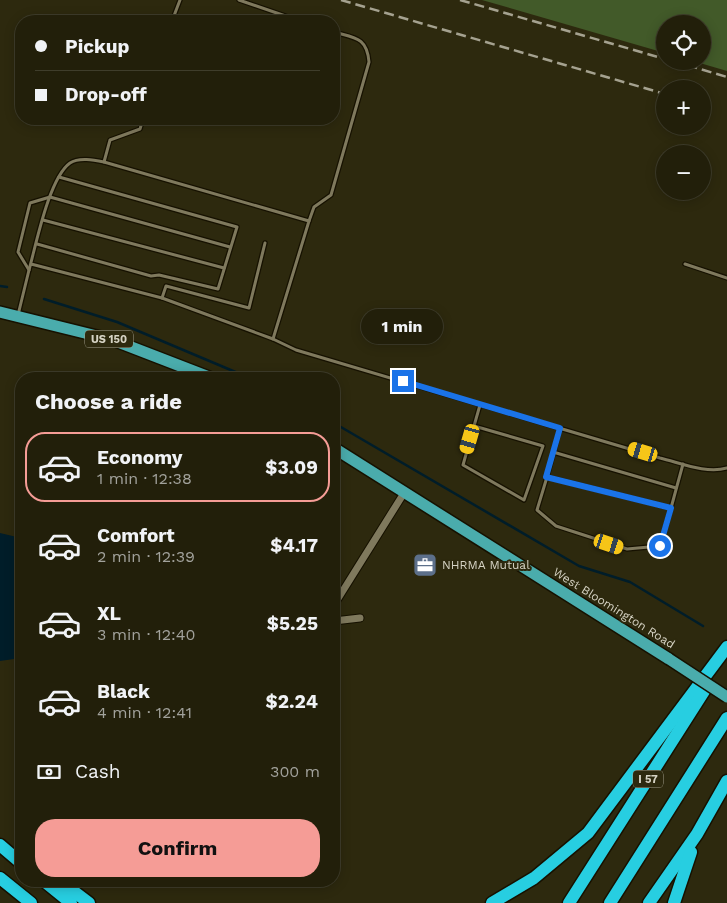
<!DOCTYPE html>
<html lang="en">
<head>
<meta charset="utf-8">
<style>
  :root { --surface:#221f0a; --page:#2e2c18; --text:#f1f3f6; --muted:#a2a29c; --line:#3f3d2b; --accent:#f59c96 }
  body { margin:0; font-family:"Work Sans",sans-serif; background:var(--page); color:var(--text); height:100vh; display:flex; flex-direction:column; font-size:19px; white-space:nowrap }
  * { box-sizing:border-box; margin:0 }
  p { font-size:16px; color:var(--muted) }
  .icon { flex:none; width:28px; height:28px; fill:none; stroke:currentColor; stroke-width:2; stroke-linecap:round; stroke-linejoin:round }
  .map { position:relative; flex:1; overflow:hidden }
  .sheet { position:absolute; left:15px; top:372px; width:325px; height:515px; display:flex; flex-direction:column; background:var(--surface); border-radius:20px; box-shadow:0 2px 12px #0003,0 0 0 1px var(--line) }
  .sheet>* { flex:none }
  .banner { position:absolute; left:15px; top:15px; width:325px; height:110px; border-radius:20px; box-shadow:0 2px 12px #0003,0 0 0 1px var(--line); display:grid; align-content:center; height:110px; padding:0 20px; background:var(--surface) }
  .buttons { position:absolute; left:656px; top:15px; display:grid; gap:10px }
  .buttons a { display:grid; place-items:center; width:55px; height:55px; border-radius:50%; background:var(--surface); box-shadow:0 2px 12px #0003,0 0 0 1px var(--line); font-size:25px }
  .end { position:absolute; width:22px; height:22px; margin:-11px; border:6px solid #1a73e8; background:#fff; box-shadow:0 0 0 2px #fff }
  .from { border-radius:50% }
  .bubble { position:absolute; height:35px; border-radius:18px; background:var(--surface); box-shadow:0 2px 12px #0003,0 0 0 1px var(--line); font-size:16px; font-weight:700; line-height:35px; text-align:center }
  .car { position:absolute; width:15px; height:30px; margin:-15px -8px; border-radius:6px; box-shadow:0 0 4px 1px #0007; background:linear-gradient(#f5c518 24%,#345 0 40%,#f5c518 0 76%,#345 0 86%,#f5c518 0) }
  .banner b { display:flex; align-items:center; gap:18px; height:48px; font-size:19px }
  .banner b+b { border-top:1px solid var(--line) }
  .banner i { width:12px; height:12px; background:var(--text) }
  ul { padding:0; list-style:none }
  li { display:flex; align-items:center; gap:15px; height:70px; margin:0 10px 8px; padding:0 10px; border:2px solid transparent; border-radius:20px }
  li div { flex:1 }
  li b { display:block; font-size:19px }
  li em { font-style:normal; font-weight:700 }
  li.selected { border-color:var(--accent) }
  li>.icon { width:45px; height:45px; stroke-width:1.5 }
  h2 { padding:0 20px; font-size:22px; line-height:60px }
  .pay { display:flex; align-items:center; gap:12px; height:55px; padding:0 20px; font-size:19px }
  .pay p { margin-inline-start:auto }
  .cta { display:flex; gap:10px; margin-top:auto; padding:10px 20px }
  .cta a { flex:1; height:58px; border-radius:20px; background:var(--accent); color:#111; font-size:20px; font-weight:700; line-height:58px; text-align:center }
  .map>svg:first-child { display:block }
</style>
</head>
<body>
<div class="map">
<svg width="727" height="903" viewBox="0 0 727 903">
  <rect width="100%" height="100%" fill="#2d290e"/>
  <path fill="#425a29" d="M482 0H727V71L693 61H702V24H665V53Z"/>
  <path fill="#001d29" d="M0 533 21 538V658L0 661Z"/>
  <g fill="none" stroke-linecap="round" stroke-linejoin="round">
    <g stroke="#001d29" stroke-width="2.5">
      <path d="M0 286 7 287"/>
      <path d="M44 299 117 322 252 379"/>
      <path d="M334 423 579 566 630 582 703 626"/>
    </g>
    <g stroke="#161100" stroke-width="5.5">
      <g id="service">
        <path d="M239 0 300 21"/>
        <path d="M172 21 180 0"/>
        <path d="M104 162 110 140 140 129 143 119"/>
        <path d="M43 220 224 268"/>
        <path d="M309 221 314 207 331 195 369 62C367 37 355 38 334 32"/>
        <path d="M37 244 151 276 159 275 218 289 237 227 59 177"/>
        <path d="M685 264 727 278"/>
        <path d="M29 270 18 252 30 203 50 197 230 247"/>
        <path d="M162 298 166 286 249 308 265 243"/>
        <path d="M18 315 29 270C36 245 49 178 70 163 79 157 94 160 104 162L309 221 273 339 162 298 31 264"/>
        <path d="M273 339 296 350 660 458C681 463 706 474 727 468"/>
        <path d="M474 426 463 465 524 500 543 446 474 426 480 405"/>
        <path d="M560 428 547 477 671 508 683 464"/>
        <path d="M553 452 676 488"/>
        <path d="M547 477 537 510 556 526 627 549 660 546 671 508"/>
      </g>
    </g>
    <g stroke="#161100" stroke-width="9">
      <g id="minor">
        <path d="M334 605 404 493"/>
        <path d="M334 621 360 618"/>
      </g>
    </g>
    <g stroke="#161100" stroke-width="14">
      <g id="primary">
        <path d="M0 312 113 340 214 379"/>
        <path d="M334 448 669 659"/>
      </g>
    </g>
    <g stroke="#161100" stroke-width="15">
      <g id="motorway">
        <path d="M0 845 21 863"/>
        <path d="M0 878 31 903"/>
        <path d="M44 881 71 903"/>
        <path d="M60 881 89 903"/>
        <path d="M492 903 534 878 588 833 727 647"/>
        <path d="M569 903 706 688"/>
        <path d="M610 903 727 718"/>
        <path d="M649 903 697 834 727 781"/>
        <path d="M674 903 691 852"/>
      </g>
    </g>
    <use href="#service" stroke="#7f795d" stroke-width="3"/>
    <use href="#minor" stroke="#7f795d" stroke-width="7"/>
    <use href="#primary" stroke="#4aacac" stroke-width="11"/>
    <use href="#motorway" stroke="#27cee1" stroke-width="12"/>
    <g stroke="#a5a290" stroke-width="2.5" stroke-dasharray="10 5" stroke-linecap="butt">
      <path d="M341 0 665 94"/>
      <path d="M460 0 665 59"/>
      <path d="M673 61 727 77"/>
    </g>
    <g stroke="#161100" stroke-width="14" stroke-linecap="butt">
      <path id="primary-bridge" d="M669 659 727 697"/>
    </g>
    <use href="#primary-bridge" stroke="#4aacac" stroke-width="11"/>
  </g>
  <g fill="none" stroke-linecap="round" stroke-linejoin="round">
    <path stroke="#1a73e8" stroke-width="6" d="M403 381 560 428 546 477 671 508 660 546"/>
  </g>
  <defs>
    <g id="office-square" transform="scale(1.25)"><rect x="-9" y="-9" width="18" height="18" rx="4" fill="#5c6f8a" stroke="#2d290e"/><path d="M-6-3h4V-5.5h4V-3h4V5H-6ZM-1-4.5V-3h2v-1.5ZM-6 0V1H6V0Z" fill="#fff"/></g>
  </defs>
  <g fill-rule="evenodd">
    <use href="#office-square" x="425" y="565"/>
  </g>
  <g text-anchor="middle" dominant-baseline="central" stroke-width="4" stroke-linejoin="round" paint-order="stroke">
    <g fill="#2d290e" stroke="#a39f8d" stroke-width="1">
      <rect x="85" y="330.5" width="48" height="17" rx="4"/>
      <rect x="633" y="770.5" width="30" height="17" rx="4"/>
    </g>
    <g font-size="11" font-weight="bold" fill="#d5d2c3">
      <text x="109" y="339">US 150</text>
      <text x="648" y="779">I 57</text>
    </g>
    <g font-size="12" fill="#d5d2c3" stroke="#2d290e" text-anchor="start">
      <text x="442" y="565">NHRMA Mutual</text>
    </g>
    <g font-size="12" fill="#d5d2c3" stroke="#2d290e">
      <text transform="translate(614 608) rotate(32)">West Bloomington Road</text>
    </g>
  </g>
</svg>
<div class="buttons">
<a><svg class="icon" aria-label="locate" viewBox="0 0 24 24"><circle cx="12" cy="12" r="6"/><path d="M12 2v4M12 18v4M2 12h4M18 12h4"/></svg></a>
<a>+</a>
<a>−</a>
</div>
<i class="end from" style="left:660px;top:546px"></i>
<i class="end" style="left:403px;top:381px"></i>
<div class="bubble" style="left:361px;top:309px;width:82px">1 min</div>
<i class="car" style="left:470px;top:439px;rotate:196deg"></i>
<i class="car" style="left:643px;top:452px;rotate:287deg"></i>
<i class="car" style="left:609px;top:544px;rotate:108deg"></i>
<div class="banner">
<b><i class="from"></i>Pickup</b>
<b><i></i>Drop-off</b>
</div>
<section class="sheet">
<h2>Choose a ride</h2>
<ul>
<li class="selected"><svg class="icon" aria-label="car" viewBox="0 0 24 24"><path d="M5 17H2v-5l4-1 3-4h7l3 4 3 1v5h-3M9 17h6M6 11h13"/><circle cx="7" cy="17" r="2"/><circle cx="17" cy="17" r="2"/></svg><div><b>Economy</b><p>1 min · 12:38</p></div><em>$3.09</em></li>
<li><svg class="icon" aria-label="car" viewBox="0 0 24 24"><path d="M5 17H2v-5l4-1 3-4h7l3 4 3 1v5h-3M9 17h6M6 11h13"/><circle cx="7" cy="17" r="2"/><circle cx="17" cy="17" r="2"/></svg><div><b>Comfort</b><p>2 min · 12:39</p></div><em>$4.17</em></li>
<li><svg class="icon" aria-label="car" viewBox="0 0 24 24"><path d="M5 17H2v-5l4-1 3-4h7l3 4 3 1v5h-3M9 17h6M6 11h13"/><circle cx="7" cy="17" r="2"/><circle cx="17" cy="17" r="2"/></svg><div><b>XL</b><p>3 min · 12:40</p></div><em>$5.25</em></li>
<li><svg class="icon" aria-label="car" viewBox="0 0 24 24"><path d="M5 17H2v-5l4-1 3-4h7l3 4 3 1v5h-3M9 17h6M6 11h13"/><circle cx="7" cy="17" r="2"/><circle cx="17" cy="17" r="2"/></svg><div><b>Black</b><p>4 min · 12:41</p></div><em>$2.24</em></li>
</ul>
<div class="pay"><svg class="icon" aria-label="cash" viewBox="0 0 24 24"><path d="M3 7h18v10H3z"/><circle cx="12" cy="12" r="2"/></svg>Cash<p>300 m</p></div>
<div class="cta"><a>Confirm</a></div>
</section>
</div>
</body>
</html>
